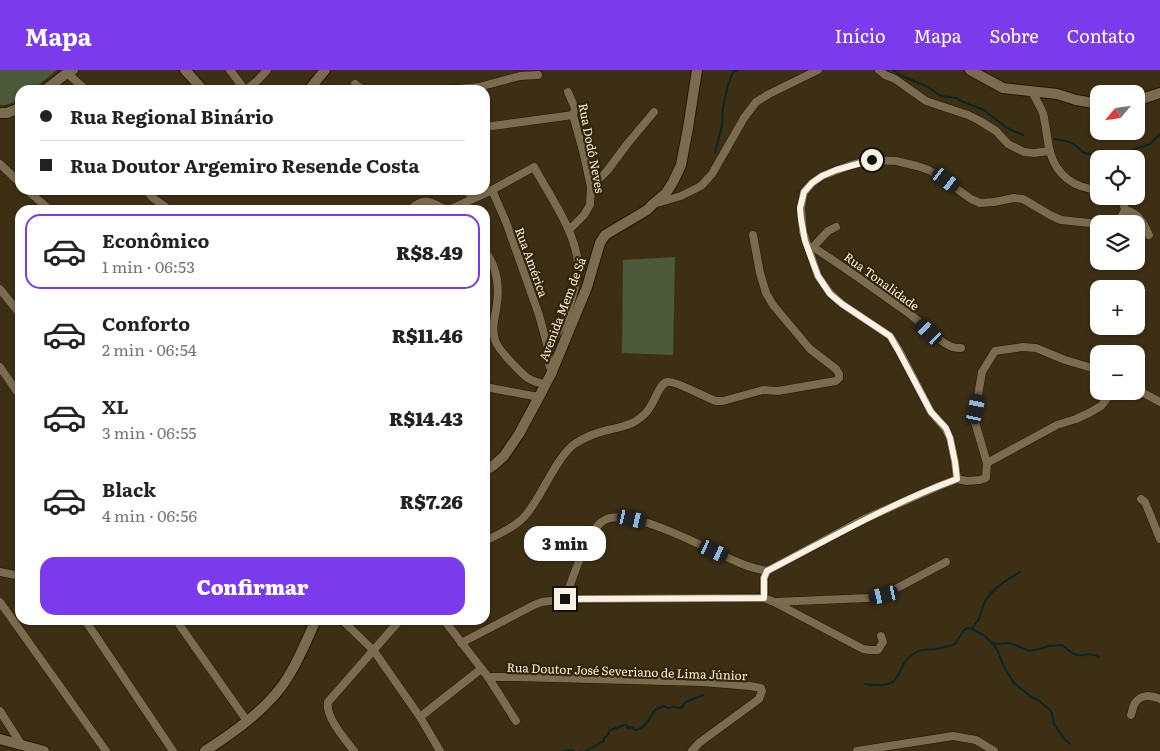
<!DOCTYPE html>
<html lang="pt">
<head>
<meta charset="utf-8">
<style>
  :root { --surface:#fff; --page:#f6f6f6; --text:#222; --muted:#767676; --line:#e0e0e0; --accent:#7c3aed }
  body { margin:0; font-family:Literata,serif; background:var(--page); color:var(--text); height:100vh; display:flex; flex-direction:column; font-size:19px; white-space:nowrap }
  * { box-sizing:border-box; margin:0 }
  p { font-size:16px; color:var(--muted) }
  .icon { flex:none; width:28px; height:28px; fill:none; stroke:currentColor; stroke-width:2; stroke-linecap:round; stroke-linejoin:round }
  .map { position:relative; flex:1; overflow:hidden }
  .details { position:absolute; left:15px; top:135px; width:475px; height:420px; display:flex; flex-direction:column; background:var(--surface); border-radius:15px; box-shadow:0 1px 4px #0004 }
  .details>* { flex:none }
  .top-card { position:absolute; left:15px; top:15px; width:475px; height:110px; border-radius:15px; box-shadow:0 1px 4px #0004; display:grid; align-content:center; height:110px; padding:0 25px; background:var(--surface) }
  .needle { width:32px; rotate:241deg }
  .tools { position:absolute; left:1090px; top:15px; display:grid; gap:10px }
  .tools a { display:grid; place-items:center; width:55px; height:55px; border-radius:10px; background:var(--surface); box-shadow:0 1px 4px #0004; font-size:25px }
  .end { position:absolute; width:22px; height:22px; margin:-11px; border:6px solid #f9f1e1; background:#111; box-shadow:0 0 0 2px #111 }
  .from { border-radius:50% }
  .bubble { position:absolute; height:35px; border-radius:15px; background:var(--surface); box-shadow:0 1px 4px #0004; font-size:16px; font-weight:800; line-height:35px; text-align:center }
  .car { position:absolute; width:15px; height:30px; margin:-15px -8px; border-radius:6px; box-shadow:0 0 4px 1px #0007; background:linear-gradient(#222 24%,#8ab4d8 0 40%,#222 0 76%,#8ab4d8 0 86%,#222 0) }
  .top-card b { display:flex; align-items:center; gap:18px; height:48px; font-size:19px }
  .top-card b+b { border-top:1px solid var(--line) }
  .top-card i { width:12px; height:12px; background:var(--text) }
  ul { padding:9px 0 0; list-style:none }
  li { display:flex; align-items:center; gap:15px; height:75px; margin:0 10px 8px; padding:0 15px; border:2px solid transparent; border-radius:15px }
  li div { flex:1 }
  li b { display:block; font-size:19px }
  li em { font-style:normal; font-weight:800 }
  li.current { border-color:var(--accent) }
  li>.icon { width:45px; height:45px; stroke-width:1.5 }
  .button { display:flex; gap:10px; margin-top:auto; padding:10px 25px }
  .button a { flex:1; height:58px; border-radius:15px; background:var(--accent); color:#fff; font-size:20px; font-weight:800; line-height:58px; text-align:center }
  header { display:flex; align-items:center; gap:30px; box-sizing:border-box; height:70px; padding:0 25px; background:var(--accent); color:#fff }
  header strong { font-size:24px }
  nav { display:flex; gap:28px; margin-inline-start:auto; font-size:18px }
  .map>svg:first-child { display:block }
</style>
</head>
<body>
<header>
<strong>Mapa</strong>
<nav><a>Início</a><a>Mapa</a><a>Sobre</a><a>Contato</a></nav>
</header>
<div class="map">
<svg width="1160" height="681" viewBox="0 0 1160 681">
  <rect width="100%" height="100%" fill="#3d2f14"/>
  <g fill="#4c593a">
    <path d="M0 0H57L32 20H20V28C15 32 7 36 0 35Z"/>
    <path d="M675 187 673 285 622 283 623 190Z"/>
  </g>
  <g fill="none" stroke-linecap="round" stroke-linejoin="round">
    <g stroke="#092627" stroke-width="2">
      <path d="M893 0 900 5 926 16 941 26 957 28 961 31 984 40 1007 58 1023 65"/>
      <path d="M1054 69C1062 71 1070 70 1076 76 1080 78 1081 82 1085 83 1095 87 1105 80 1112 89"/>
      <path d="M715 82 722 56 723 37 728 15 733 2 737 0"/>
      <path d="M1124 89 1129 82 1132 80 1150 74 1160 64"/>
      <path d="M972 559C974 554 977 553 979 549 981 543 982 536 986 530 993 518 1008 509 1020 502"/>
      <path d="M991 572 996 574 1010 573 1030 581 1039 579 1049 576 1062 575C1067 578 1071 584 1077 585 1086 587 1087 581 1099 587"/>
      <path d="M865 614C910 621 891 596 916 582 921 579 930 580 936 579 942 578 949 576 955 574L964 560 968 558 972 559 985 566 997 579 1004 597 1014 613 1031 627 1038 630 1050 640 1052 644 1054 654 1065 670 1070 674"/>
      <path d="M563 681 570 680 574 681"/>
      <path d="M580 681H581"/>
      <path d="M586 681 604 671V668L607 666 610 660 625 655H627L628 658 632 657 635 660C648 658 648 648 656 639L660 638 662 636 669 638C673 636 677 637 681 638L686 632 703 625"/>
    </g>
    <g stroke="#231600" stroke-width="9">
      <g id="minor">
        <path d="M230 0 245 20"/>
        <path d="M879 0 885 5 895 9 926 31 968 45 980 51 996 61 1008 74 1024 82 1034 83 1050 81"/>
        <path d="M67 3 86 20"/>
        <path d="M355 14 363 20"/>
        <path d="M246 20 258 10 267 0"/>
        <path d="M445 20 479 17 520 6 538 5"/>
        <path d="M568 22 575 38 573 45 583 81 591 117 590 135 584 145 569 160"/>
        <path d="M1032 22C1036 29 1040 36 1043 43 1046 56 1047 69 1050 82 1057 106 1074 118 1099 120"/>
        <path d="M485 57 573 45"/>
        <path d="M0 94 20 113"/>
        <path d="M591 117 607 101 628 73 654 42"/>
        <path d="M27 120 50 140"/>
        <path d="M146 120 153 128 170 140"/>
        <path d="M465 120 474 128"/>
        <path d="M492 120 506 152 539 245 548 278 549 294 552 302"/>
        <path d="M657 133 681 126 701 116 712 104 744 48 756 32 769 24 818 0"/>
        <path d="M410 140C424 126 431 132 446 140"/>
        <path d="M449 140 492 120 534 97C549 125 579 166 578 199 578 213 568 241 562 255 558 263 552 270 548 278"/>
        <path d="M1125 140C1138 142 1144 154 1149 165"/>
        <path d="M1109 154C1118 151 1121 149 1125 140L1122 128 1121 126"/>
        <path d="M810 177H813L828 161 836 157"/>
        <path d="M813 177C847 199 879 222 911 245 924 255 935 269 950 276 953 278 958 278 961 278"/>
        <path d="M485 181C498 198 500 219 496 240 494 250 492 260 495 270 498 279 507 288 514 295 525 307 529 311 545 314"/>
        <path d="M0 219 20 244"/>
        <path d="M0 297 20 326"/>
        <path d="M485 317 539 327"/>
        <path d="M1136 319 1160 332"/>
        <path d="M987 393 1057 355 1076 349 1089 343 1101 336 1113 321"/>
        <path d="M957 409 955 392 950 368 945 358 931 342 899 280 890 266 842 234 830 223 818 206 803 162 801 138 804 122 812 113 822 106 851 95 872 90 896 91 917 96 929 100 946 111 971 129 980 133 994 132 1014 128 1023 129 1050 145 1061 150 1099 154"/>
        <path d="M1141 429 1145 432 1160 469"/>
        <path d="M485 471C497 465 511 459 521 450 527 445 531 438 535 432 546 415 558 388 573 375 584 367 598 362 612 359 621 357 632 355 640 348 644 345 648 341 650 337 655 331 659 314 667 312 675 310 706 328 716 331H723L763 320 778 321 836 311 839 308V304L836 299 810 279 773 235 766 223 760 203 753 165"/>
        <path d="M0 502 20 506"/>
        <path d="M764 528V508L767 501 862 450 939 416 957 409 967 411 980 410 986 408 987 393 974 349 982 302 995 281 1023 277 1036 278 1065 290 1099 300"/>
        <path d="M565 529C572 511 587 461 603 451 629 433 716 485 745 495 752 498 759 499 767 501"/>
        <path d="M0 532 106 681"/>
        <path d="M774 532 863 579 870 580H878L883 572 881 566"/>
        <path d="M85 550 173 681"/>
        <path d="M176 550 247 651"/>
        <path d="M342 550 374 581 420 647 440 681"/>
        <path d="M444 550 488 607 516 651"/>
        <path d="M461 573 534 535 542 532 565 529 764 528 774 532 868 528 884 525 946 492"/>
        <path d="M488 607H515L702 612 750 616 761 618 762 621 759 629 699 673 692 681"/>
        <path d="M0 641 21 674"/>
        <path d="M1131 645C1132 642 1133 636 1135 633 1141 624 1152 625 1160 629"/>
        <path d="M420 647 481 599"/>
        <path d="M354 681C345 669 325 647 328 632L400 550"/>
        <path d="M857 681 953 666 976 670 994 681"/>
      </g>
    </g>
    <g stroke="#231600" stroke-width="12">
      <g id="tertiary">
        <path d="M185 0 203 20"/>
        <path d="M970 0 1003 18 1057 24 1076 30 1099 34"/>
        <path d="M45 20 67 3 73 0"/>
        <path d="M309 20 325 0"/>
        <path d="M1136 31 1160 23"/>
        <path d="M0 43H7L20 38"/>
        <path d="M485 401 494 395 504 386 519 364 539 327 551 304 587 217 600 173 605 165 647 140 654 133 666 123 673 112 681 95 688 58 697 0"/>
        <path d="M0 669 44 681"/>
        <path d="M205 681C228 666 253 649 272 628 292 607 304 576 316 550"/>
      </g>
    </g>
    <use href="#minor" stroke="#7b6b4f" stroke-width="8"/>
    <use href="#tertiary" stroke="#7b6b4f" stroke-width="10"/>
  </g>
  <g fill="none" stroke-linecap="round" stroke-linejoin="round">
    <path stroke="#f9f1e1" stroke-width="6" d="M565 529 764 528V508L767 501C829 469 891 433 957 409L955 392 950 368 946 358 931 342 898 280 890 266 842 234 830 224 818 206 805 171 801 149 800 138 804 122 812 113 822 106 836 100 872 90"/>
  </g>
  <g text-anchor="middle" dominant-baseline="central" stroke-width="4.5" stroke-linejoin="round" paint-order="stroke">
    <g font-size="12" fill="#f9f1e1" stroke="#322509">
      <text transform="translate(592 78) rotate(79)">Rua Dodô Neves</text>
      <text transform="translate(532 192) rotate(70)">Rua América</text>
      <text transform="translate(882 211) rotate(36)">Rua Tonalidade</text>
      <text transform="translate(562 239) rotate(-69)">Avenida Mem de Sá</text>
      <text transform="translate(627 601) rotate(2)">Rua Doutor José Severiano de Lima Júnior</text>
    </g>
  </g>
</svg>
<div class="tools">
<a><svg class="needle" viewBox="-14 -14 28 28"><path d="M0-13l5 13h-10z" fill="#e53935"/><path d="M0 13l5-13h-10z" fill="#767676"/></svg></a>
<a><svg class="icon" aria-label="locate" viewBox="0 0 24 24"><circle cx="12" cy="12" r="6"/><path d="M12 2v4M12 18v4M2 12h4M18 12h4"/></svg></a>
<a><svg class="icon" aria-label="layers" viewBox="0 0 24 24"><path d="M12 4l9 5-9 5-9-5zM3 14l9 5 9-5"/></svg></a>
<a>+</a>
<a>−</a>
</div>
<i class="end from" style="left:872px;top:90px"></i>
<i class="end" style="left:565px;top:529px"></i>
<div class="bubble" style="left:524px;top:456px;width:82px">3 min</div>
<i class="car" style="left:946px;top:110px;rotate:128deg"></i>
<i class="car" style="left:929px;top:262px;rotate:313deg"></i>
<i class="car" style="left:976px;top:339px;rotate:12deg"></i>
<i class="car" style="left:632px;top:449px;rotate:103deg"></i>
<i class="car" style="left:714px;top:481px;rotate:115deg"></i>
<i class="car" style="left:884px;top:525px;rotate:257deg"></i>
<div class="top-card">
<b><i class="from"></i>Rua Regional Binário</b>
<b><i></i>Rua Doutor Argemiro Resende Costa</b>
</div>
<section class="details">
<ul>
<li class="current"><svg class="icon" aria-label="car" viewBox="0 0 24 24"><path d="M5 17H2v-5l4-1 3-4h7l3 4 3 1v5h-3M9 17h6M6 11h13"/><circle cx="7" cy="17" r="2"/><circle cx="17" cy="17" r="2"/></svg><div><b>Econômico</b><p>1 min · 06:53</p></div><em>R$8.49</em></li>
<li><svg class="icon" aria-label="car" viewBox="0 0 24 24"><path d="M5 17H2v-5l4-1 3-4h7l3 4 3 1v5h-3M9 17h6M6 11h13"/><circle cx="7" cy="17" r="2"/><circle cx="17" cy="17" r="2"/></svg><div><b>Conforto</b><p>2 min · 06:54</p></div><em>R$11.46</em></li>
<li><svg class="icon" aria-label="car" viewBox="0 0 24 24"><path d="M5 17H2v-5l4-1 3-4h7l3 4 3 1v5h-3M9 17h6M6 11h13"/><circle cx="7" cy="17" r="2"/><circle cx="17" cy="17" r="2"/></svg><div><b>XL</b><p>3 min · 06:55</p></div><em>R$14.43</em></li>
<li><svg class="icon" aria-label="car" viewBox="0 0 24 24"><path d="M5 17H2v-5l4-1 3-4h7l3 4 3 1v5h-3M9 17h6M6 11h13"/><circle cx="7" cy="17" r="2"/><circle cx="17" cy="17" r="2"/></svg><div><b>Black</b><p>4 min · 06:56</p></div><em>R$7.26</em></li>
</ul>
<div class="button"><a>Confirmar</a></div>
</section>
</div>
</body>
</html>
